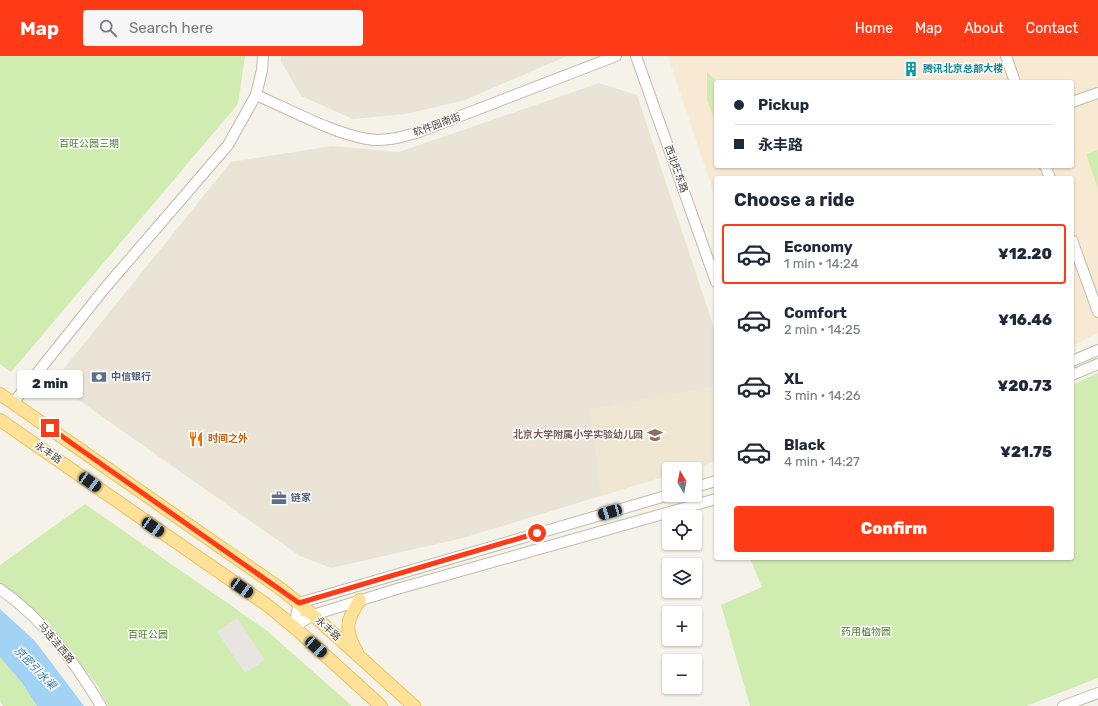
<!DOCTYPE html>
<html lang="en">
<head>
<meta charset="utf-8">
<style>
  :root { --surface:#fff; --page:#f6f6f7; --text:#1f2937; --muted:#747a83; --line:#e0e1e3; --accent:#ff3a16 }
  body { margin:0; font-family:Rubik,"Noto Sans SC",sans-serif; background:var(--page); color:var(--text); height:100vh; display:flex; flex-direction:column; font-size:15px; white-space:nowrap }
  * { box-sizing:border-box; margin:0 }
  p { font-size:13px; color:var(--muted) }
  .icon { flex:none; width:22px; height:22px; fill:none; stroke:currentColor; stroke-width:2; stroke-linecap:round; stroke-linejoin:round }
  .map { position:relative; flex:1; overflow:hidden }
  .panel { position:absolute; left:714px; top:120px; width:360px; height:384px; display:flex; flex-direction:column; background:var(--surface); border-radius:4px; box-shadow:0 1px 3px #0004 }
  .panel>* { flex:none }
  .banner { position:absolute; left:714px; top:24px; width:360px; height:88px; border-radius:4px; box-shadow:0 1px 3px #0004; display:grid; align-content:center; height:88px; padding:0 20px; background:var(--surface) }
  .needle { width:26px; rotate:350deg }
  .fabs { position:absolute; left:662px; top:406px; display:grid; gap:8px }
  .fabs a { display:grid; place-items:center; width:40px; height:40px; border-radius:4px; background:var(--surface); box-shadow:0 1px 3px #0004; font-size:20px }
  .end { position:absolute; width:18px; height:18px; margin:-9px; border:5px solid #ff3a16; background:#fff; box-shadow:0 0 0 2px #fff }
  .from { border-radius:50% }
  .bubble { position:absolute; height:28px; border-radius:4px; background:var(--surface); box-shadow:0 1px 3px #0004; font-size:13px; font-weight:800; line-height:28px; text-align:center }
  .car { position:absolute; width:12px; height:24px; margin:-12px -6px; border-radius:5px; box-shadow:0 0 3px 1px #0007; background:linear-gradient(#222 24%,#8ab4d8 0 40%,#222 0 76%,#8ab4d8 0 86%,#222 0) }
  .banner b { display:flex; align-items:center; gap:14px; height:38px; font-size:15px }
  .banner b+b { border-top:1px solid var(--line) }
  .banner i { width:10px; height:10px; background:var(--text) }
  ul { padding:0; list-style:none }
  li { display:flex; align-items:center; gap:12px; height:60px; margin:0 8px 6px; padding:0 12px; border:2px solid transparent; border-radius:4px }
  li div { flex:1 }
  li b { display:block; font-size:15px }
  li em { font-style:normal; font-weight:800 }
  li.current { border-color:var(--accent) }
  li>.icon { width:36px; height:36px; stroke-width:1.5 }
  h2 { padding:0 20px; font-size:18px; line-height:48px }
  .action { display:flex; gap:8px; margin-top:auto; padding:8px 20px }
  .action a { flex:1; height:46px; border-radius:4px; background:var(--accent); color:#fff; font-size:16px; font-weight:800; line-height:46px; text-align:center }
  header { display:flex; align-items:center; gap:24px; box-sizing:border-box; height:56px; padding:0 20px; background:var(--accent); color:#fff }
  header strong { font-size:19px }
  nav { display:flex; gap:22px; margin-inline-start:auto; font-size:14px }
  .search { width:280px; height:36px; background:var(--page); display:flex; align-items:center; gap:10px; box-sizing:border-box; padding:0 14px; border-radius:4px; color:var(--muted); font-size:15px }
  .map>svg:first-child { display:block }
</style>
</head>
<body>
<header>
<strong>Map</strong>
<div class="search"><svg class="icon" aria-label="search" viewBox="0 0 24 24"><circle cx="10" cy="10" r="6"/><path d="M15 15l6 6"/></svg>Search here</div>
<nav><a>Home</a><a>Map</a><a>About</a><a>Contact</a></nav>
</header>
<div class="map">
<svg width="1098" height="650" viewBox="0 0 1098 650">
  <rect width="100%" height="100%" fill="#f5f2e9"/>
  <g fill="#eae4d7">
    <path d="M281 0H567L465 44 406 58 353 63 301 40 281 5Z"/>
    <path d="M599 27 637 39 716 278V405L690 413H669V419L463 482 331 512 300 500 53 326 231 106 332 90 399 96Z"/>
  </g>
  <path fill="#f8e9d3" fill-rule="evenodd" d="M668 0H1098V277L1072 290V122H716V143ZM716 26H1072V110H716Z"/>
  <path fill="#efe7d2" d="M716 330V405L690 413H669V419L601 440 590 353Z"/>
  <g fill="#d1ecb0">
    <path d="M0 0H245L238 48 11 316 0 308Z"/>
    <path d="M707 16 718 26H716V68L707 44Z"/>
    <path d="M1098 94V133L1086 98Z"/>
    <path d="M1098 317V622L1026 650H750L721 549 762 531 750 502H1072V329Z"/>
    <path d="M85 448 266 574 352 650H108L98 630 48 565 0 528V509Z"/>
    <path d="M0 601 22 627 37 650H3L0 645Z"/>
  </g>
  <path fill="#e7e4e1" d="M237 562 265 604 245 617 217 576Z"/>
  <path fill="#a2d3f5" d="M0 553 35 585 84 650H37L22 627 0 601Z"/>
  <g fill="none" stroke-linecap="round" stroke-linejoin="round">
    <g stroke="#c2baab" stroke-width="12">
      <g id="minor">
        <path d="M636 0 716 226"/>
        <path d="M1006 0 1015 26"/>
        <path d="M256 39C289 53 332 77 367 83 385 86 402 81 419 76L616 0"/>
        <path d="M1072 46 1098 37"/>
        <path d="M1045 110 1050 122"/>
        <path d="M1072 184 1098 256"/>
        <path d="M1072 305 1098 294"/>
        <path d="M1072 319 1098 308"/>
        <path d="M13 347 105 232 228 89 256 39 262 14 263 0"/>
        <path d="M695 431 716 425"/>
        <path d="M0 533C43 563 74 605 101 650"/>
        <path d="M294 571 313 559 397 533 716 443"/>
        <path d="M294 571 299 547 669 439"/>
        <path d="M1063 650 1098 637"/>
      </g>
    </g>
    <g stroke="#ecc261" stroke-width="14">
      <g id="major">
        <path d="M0 338 281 533 313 559 414 650"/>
        <path d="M0 364 267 549 294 571 381 650"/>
        <path d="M357 596C344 574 346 564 360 544"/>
      </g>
    </g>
    <use href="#minor" stroke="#fff" stroke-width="10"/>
    <use href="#major" stroke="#ffe298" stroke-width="12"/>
  </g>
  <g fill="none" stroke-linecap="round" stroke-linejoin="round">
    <path stroke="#ff3a16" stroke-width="5" d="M50 372 299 547 537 477"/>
  </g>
  <defs>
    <g id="building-bare" transform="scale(1.2)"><path d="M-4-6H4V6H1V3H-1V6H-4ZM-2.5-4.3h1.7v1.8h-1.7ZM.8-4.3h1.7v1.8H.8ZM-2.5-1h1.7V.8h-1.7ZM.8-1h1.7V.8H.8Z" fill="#0f9aa8" stroke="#fff" stroke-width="2.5" paint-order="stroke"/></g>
    <g id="bank-bare" transform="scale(1.2)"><path d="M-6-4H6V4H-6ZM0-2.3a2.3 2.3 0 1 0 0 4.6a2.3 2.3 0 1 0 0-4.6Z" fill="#5c6f8a" stroke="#fff" stroke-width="2.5" paint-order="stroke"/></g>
    <g id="school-bare" transform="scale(1.2)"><path d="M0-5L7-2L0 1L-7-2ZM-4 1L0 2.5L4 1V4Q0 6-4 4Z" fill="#8d6e63" stroke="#fff" stroke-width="2.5" paint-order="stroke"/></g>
    <g id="restaurant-bare" transform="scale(1.2)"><path d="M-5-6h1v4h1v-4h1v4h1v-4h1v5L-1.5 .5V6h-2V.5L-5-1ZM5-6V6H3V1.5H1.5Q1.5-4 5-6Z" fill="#e8710a" stroke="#fff" stroke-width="2.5" paint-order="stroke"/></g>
    <g id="office-bare" transform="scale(1.2)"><path d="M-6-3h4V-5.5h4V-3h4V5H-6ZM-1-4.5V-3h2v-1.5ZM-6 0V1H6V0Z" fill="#5c6f8a" stroke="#fff" stroke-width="2.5" paint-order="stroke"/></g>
  </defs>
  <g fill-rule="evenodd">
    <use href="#building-bare" x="911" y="13"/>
    <use href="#bank-bare" x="99" y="321"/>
    <use href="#school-bare" x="655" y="379"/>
    <use href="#restaurant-bare" x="196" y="383"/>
    <use href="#office-bare" x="279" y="442"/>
  </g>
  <g text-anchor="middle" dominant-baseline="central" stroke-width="3" stroke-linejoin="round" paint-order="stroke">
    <g font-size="10" font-weight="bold" fill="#0d838f" stroke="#fff" text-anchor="start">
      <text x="923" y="13">腾讯北京总部大楼</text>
    </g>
    <g font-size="10" fill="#4a4237" stroke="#fff">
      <text transform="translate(437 69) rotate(-20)">软件园南街</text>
      <text transform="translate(676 113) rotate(70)">西北旺东路</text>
      <text transform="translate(48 397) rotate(35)">永丰路</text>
      <text transform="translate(328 573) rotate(43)">永丰路</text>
      <text transform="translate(56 587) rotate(50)">马连洼西路</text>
    </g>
    <g font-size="10" fill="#478125" stroke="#fff">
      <text x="89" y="88">百旺公园三期</text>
      <text x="866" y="576">药用植物园</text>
      <text x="148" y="579">百旺公园</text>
    </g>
    <g font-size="10" font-weight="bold" fill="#4e5e75" stroke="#fff" text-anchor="start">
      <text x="111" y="321">中信银行</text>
      <text x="291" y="442">链家</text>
    </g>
    <g font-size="10" font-weight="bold" fill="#785e54" stroke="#fff" text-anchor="end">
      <text x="643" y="379">北京大学附属小学实验幼儿园</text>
    </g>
    <g font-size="10" font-weight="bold" fill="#c56008" stroke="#fff" text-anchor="start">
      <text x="208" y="383">时间之外</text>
    </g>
    <g font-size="11" font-style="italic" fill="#2679b5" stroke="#fff">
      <text transform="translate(35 612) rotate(46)">京密引水渠</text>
    </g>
  </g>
</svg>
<div class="fabs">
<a><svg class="needle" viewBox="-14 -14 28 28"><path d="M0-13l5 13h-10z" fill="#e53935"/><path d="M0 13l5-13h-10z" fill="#747a83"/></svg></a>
<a><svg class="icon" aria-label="locate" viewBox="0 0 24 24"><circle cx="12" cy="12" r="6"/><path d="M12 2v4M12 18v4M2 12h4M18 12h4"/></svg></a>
<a><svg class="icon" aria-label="layers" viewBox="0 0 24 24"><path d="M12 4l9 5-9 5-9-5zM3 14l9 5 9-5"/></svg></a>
<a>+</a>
<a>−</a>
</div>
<i class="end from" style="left:537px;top:477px"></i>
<i class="end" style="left:50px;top:372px"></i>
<div class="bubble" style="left:17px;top:314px;width:66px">2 min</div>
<i class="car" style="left:90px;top:426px;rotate:125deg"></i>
<i class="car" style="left:610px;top:456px;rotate:254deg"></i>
<i class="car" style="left:153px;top:471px;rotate:125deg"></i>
<i class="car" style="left:242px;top:532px;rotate:125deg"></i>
<i class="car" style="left:316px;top:591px;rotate:132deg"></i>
<div class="banner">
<b><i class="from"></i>Pickup</b>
<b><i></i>永丰路</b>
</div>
<section class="panel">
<h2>Choose a ride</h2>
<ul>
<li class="current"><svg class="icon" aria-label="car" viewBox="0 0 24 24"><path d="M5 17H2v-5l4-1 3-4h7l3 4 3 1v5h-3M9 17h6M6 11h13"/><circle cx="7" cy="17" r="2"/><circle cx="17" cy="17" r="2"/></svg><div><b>Economy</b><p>1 min · 14:24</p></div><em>¥12.20</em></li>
<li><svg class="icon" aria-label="car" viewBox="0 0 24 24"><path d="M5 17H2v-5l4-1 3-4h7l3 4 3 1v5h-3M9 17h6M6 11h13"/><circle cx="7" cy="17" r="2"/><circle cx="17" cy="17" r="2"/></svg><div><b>Comfort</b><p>2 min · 14:25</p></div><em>¥16.46</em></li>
<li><svg class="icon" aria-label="car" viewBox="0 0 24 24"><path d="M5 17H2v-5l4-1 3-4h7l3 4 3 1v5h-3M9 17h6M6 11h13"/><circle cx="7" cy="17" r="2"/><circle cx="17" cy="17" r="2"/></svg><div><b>XL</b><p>3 min · 14:26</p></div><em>¥20.73</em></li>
<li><svg class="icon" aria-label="car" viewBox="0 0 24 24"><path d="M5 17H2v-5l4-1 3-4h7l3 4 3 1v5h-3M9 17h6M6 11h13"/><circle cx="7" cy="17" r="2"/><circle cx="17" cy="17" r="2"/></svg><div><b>Black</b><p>4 min · 14:27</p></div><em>¥21.75</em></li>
</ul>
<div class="action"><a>Confirm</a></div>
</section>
</div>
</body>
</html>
